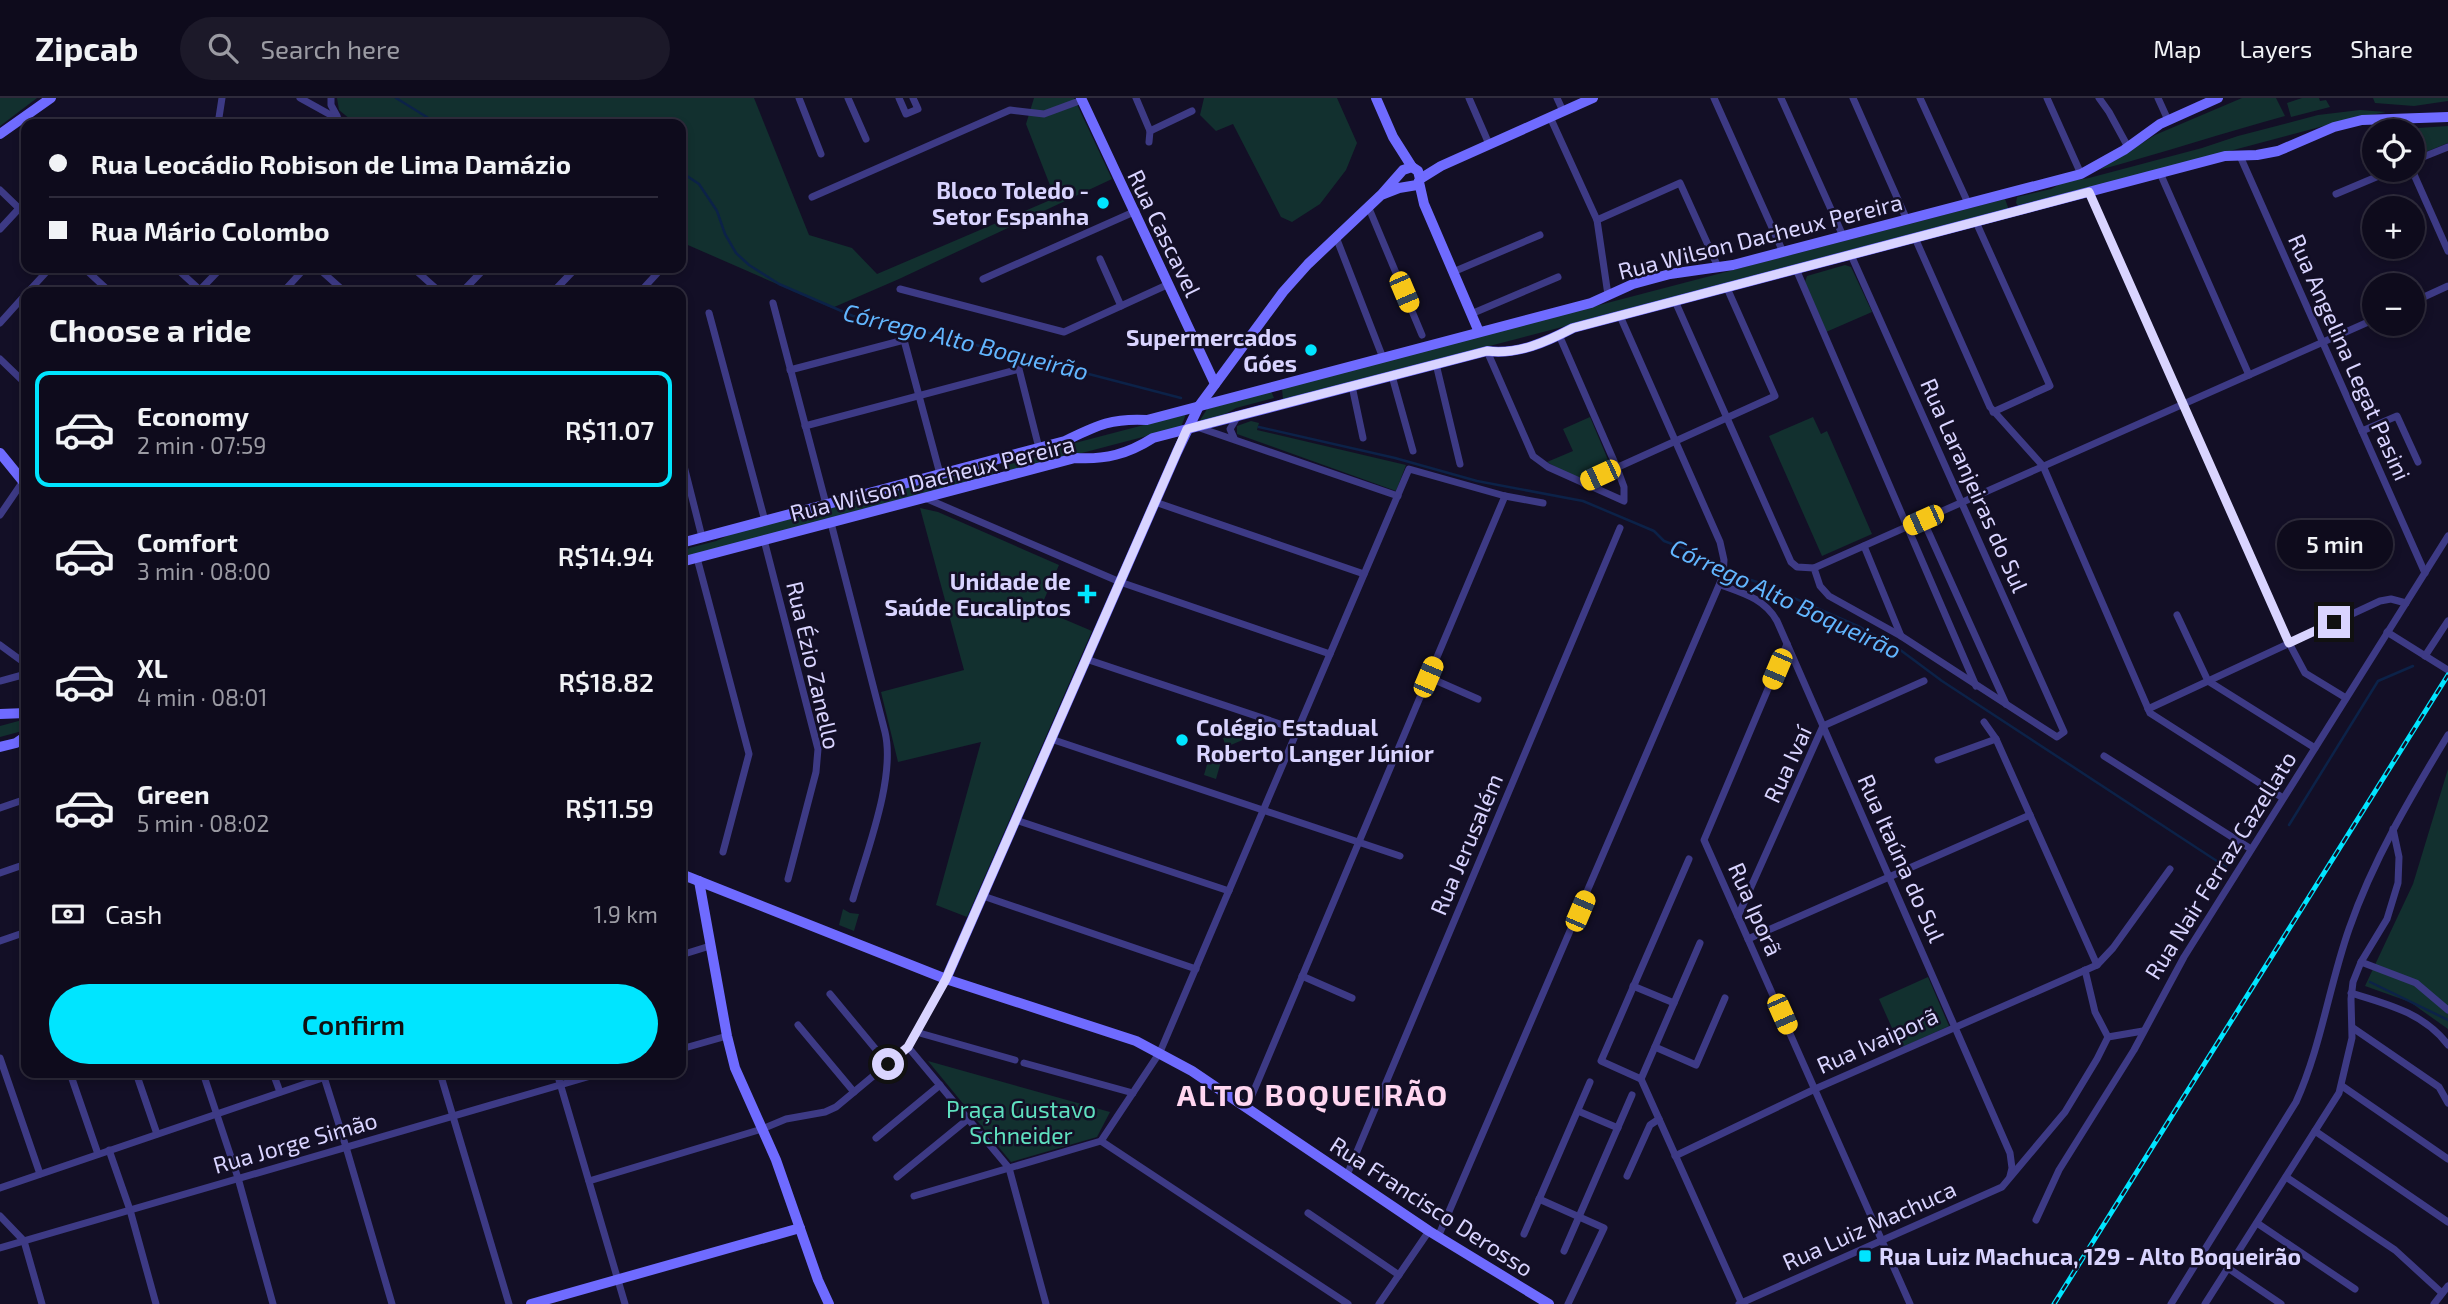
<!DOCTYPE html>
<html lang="en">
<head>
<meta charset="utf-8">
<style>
  :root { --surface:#0e0b1c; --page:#1c1929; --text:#f1f3f6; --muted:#9b9ba3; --line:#2e2b3b; --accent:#00e5ff }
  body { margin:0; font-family:"Exo 2",sans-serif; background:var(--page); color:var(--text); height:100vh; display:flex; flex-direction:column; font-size:26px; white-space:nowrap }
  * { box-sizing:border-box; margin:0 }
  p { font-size:23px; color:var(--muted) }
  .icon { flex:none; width:38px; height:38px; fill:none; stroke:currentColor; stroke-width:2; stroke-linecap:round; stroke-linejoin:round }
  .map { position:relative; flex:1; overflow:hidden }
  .side { position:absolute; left:21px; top:189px; width:665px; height:791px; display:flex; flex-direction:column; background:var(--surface); border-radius:14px; box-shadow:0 4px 10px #0003,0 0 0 2px var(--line) }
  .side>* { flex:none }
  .banner { position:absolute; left:21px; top:21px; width:665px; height:154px; border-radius:14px; box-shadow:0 4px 10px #0003,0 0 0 2px var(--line); display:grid; align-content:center; height:154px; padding:0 28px; background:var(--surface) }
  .controls { position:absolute; left:2362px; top:21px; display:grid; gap:14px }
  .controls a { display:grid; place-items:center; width:63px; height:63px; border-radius:50%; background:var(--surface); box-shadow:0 4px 10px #0003,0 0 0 2px var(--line); font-size:35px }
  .end { position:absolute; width:32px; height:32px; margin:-16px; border:9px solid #d9d4ff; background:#111; box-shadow:0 0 0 4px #111 }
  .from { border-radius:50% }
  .bubble { position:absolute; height:49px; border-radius:24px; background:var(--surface); box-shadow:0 4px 10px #0003,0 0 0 2px var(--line); font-size:23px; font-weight:600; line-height:49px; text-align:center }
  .car { position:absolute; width:21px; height:42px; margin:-21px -10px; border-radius:9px; box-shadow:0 0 5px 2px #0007; background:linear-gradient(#f5c518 24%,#345 0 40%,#f5c518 0 76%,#345 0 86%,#f5c518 0) }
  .banner b { display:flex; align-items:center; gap:24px; height:66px; font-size:26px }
  .banner b+b { border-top:2px solid var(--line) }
  .banner i { width:18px; height:18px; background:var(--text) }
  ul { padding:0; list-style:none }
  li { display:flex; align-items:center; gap:21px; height:116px; margin:0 14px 10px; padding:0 14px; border:4px solid transparent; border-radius:14px }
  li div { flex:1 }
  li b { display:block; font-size:26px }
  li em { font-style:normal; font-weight:600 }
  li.active { border-color:var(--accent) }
  li>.icon { width:63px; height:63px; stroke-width:1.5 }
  h2 { padding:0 28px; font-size:32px; line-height:84px }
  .pay { display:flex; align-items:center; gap:18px; height:77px; padding:0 28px; font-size:26px }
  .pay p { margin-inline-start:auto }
  .button { display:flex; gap:14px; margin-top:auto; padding:14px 28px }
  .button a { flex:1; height:80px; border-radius:42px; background:var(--accent); color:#111; font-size:28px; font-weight:600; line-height:80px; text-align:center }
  header { display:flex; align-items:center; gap:42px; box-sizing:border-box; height:98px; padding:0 35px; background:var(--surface); border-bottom:2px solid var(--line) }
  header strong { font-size:33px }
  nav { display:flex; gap:38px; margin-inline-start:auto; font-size:24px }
  .search { width:490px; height:63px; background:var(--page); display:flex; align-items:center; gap:18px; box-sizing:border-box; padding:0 24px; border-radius:38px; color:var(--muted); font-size:26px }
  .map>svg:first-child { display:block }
</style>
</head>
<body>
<header>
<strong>Zipcab</strong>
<div class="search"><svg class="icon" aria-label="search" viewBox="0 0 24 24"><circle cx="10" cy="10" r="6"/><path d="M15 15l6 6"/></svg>Search here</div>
<nav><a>Map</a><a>Layers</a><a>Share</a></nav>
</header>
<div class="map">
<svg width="2448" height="1206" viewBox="0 0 2448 1206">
  <rect width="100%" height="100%" fill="#130f26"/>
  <g fill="#12302f">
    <path d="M0 0H37L0 28Z"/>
    <path d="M337 0H754L809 137 852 150 877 176 1055 100 1026 26 1034 0H1074L1112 81 899 181 832 210 681 144V26H356L339 12Z"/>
    <path d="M1204 0H1337L1357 45 1346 72 1320 106 1292 124 1281 119 1233 26 1216 33 1200 17Z"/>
    <path d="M2242 0H2276L2285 18C2223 35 2162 55 2099 72L2155 37Z"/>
    <path d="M2302 0H2319L2320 3 2326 2 2330 9 2291 19 2287 5Z"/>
    <path d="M2373 0H2448V3L2414 8 2375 5Z"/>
    <path d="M2360 12 2386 14 2346 22 2019 109 2016 105 2017 99 2051 91 2064 84 2089 80 2202 50 2238 38 2318 17Z"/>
    <path d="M2448 28V45L2413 59V33H2402L2403 31Z"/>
    <path d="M2005 101 2009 112 1283 302 1282 290Z"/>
    <path d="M1845 167 1851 169 1872 214 1826 234 1805 184 1807 178Z"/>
    <path d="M1271 293 1274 300 1236 310 1220 319 1199 324 1207 311Z"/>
    <path d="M1186 316 1181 329 1006 375 1002 370 1003 368 1037 359 1052 351Z"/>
    <path d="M1590 319 1611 369C1579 386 1577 381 1547 364L1573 353 1563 331Z"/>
    <path d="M1813 319 1821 336 1827 333 1872 436 1822 458 1769 338Z"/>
    <path d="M1251 323 1259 325 1257 332 1406 367 1396 393 1237 336V328Z"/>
    <path d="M992 366 993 379 689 458 686 454 689 450 716 443 742 431Z"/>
    <path d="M920 410 938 414 1059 467 1040 511 1092 533 967 819 936 807 981 644 898 664 881 594 964 572Z"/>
    <path d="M26 621V632L0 639V628Z"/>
    <path d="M1241 633 1245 641 1226 649 1223 640Z"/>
    <path d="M1210 656 1222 660 1216 681 1204 677Z"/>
    <path d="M2448 671V931L2410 904 2365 888 2413 786Z"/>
    <path d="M843 811 850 815 859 816 854 833 839 827Z"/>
    <path d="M1928 879 1949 928 1901 950 1879 901Z"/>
    <path d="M928 963 1110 1014 1097 1039 1011 1064Z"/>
  </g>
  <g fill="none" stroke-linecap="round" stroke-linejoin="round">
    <g stroke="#0c2248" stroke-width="2.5">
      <path d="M396 0 438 26"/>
      <path d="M552 26 571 22 587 26"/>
      <path d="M681 74 699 86 717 113 725 136 736 155 749 167 779 186 853 218 892 225 1029 261H1041L1058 268 1181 300"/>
      <path d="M1259 329 1395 360 1477 383 1583 403 1654 433 1664 443 1691 453 1715 470 1757 484 1860 529 1899 551 1942 583 2226 769"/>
      <path d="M2289 727 2378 583 2413 568"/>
      <path d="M2370 884 2448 922"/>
    </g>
    <g stroke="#3d3a85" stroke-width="7">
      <path d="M300 0 347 26"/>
      <path d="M331 0V7L337 18"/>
      <path d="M799 0 821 56"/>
      <path d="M848 0 866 41"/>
      <path d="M899 0 906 16 918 11 913 0"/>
      <path d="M1136 0 1150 33 1149 44"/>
      <path d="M1469 0 1489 46"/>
      <path d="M1557 0 1563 13"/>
      <path d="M1714 0 1783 154"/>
      <path d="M1781 0 1843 138"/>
      <path d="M1853 0 1907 122"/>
      <path d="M1920 0 1968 105"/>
      <path d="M2047 0 2081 76"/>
      <path d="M2099 0 2109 14 2128 49"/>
      <path d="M2158 0 2168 22"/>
      <path d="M1550 19 1597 122 1608 197"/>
      <path d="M2390 21 2395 33"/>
      <path d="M218 26 222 0"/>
      <path d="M1150 33 1192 13"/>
      <path d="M2240 58 2425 475"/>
      <path d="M2413 63 2448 49"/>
      <path d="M2412 72 2448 153"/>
      <path d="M2160 75 2249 277"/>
      <path d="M0 92 26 117"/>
      <path d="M2089 94 2289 545 2305 575 2346 600"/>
      <path d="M2336 96 2393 72"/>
      <path d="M812 99 1010 12 1044 16 1082 2"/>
      <path d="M1368 108 1422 237"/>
      <path d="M1597 122 1680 85 1718 169"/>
      <path d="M1976 124 2050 288 1993 314"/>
      <path d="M0 131 26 103"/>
      <path d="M1336 139 1383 260"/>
      <path d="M1915 140 1990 309 2043 368 2150 615 2283 700"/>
      <path d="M1100 161 1121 208"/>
      <path d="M84 170 110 194"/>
      <path d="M176 170 200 192"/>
      <path d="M318 170 345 194"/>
      <path d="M413 170 440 194"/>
      <path d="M1796 171 1976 588"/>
      <path d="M1453 174 1540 137"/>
      <path d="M983 181 1136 113"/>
      <path d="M900 191 1064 234 1169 186"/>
      <path d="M28 194 50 170"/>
      <path d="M198 194 221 170"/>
      <path d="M283 194 305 170"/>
      <path d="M462 194 485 170"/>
      <path d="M553 194 576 170"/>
      <path d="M640 194 662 170"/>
      <path d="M1675 203 1791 464 1797 469 1814 470 1820 488 1829 498 1901 538 2057 639 2064 634 1851 157"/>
      <path d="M2413 204 2448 188"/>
      <path d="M773 205 826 406"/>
      <path d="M709 215 765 423"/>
      <path d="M1471 216 1558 179"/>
      <path d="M0 225 26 196"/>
      <path d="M1487 253 1533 358 1548 369 1624 403V389L1617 370 1559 237"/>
      <path d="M0 261 26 286"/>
      <path d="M1436 266 1460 366"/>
      <path d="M790 272 904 242 940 376"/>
      <path d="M1392 278 1413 353"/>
      <path d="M1352 288 1363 340"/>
      <path d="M805 328 1019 271 1039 350"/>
      <path d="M1197 329 1398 398"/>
      <path d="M2362 333 2397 318 2418 364"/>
      <path d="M1234 340 1230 331 1238 318"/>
      <path d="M681 356 702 439"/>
      <path d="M1583 385 1775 298 1727 190"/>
      <path d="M925 400 1120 484 1330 556"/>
      <path d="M1155 404 1364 476"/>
      <path d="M0 417 26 379"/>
      <path d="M1923 422 2006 606"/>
      <path d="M831 425 885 634C896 680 866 755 853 801"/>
      <path d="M764 442 818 651 816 674 788 781"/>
      <path d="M1864 448 1901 538"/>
      <path d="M697 460 749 656 723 754"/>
      <path d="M1814 470 2375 221"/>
      <path d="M1721 487C1743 495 1765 501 1777 523L2010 1055 2012 1070 2010 1078"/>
      <path d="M2177 517 2208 583 2315 650"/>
      <path d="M2387 534 2448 572"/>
      <path d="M1787 546 1704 742 1910 1206"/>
      <path d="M0 547 26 566"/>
      <path d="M2425 558 2448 523"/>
      <path d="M1086 561 1298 632"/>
      <path d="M1428 579 1478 601"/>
      <path d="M0 583 26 576"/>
      <path d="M2148 611 2380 503 2391 501 2406 505"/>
      <path d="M1984 624 1996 641 2097 867"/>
      <path d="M1051 641 1400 758"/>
      <path d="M21 642 26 658"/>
      <path d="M2104 658 2251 751"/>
      <path d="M1938 662 1996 641"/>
      <path d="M0 710 26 701"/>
      <path d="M1016 722 1229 793"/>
      <path d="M1689 761 1601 963 1641 981 1742 1206"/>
      <path d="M0 775 26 766"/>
      <path d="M983 798 1196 871"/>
      <path d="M1738 818 1823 628 1924 583"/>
      <path d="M22 835 26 847"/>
      <path d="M1748 841 2030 717"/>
      <path d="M0 843 26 834"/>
      <path d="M681 857 710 848"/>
      <path d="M2361 864 2416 885 2448 912"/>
      <path d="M2085 872 2095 914 2108 939 2143 933"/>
      <path d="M1302 878 1352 900"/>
      <path d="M1633 888 1674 905"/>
      <path d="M2351 895C2387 906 2424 915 2448 947"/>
      <path d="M830 896 888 966"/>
      <path d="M798 927 854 994"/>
      <path d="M2353 930 2439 989 2448 1005"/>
      <path d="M916 934 1015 962"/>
      <path d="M908 949 1009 1070 1046 1206"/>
      <path d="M1655 949 1696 967 1725 900"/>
      <path d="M681 951 727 938"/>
      <path d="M0 960 40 1076"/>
      <path d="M1024 965 1133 995"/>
      <path d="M70 975 98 1056"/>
      <path d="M136 975 157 1036"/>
      <path d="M203 975 238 1080 273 1206"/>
      <path d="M273 975 280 994"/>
      <path d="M440 975 509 1206"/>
      <path d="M557 975 625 1206"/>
      <path d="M324 979 346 1049 392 1206"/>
      <path d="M1641 981 1700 845"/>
      <path d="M2342 988 2448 1061"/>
      <path d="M1247 1009 1505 398"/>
      <path d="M1578 1013 1618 1030"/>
      <path d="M2315 1033 2448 1124"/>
      <path d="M876 1040 940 987"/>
      <path d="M1101 1043 1348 1206"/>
      <path d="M109 1052 130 1112 156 1206"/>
      <path d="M1675 1058 1815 991 2097 867 2113 850 2170 771"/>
      <path d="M1347 1077 1620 430"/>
      <path d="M1627 1078 1650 1027 1659 1021"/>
      <path d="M897 1079 968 1021"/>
      <path d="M2286 1079 2395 1152 2442 1195"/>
      <path d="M589 1083 762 1031 786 1021 825 1014 836 1009 908 949 946 881"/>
      <path d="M0 1090 337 975"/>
      <path d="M914 1098 1101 1043 1160 954 1409 371 1505 398 1543 405"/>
      <path d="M1539 1101 1604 1130 1568 1206"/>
      <path d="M1308 1115 1399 1177"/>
      <path d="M0 1118 24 1143 42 1206"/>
      <path d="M2036 1122 2059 1072 2134 952 2184 859 2448 438"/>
      <path d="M2257 1125 2355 1191"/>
      <path d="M1524 1136 1590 984"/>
      <path d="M1438 1139 1723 478 1724 462 1720 444 1620 218"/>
      <path d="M0 1150 601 975"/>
      <path d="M1564 1153 1632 997"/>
      <path d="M2228 1170 2281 1206"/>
      <path d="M1379 1206 1429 1133"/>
      <path d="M1739 1206 2002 1089 2065 1014 2097 961 2108 939"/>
      <path d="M2171 1206 2296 1004C2321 949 2329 888 2349 831 2373 762 2410 700 2448 637"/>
      <path d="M2205 1206 2339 995 2352 940 2351 901 2353 884 2361 864 2387 821 2398 785 2399 759 2393 731"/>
      <path d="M2434 1206 2448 1188"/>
    </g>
    <g stroke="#6f6bff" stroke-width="10">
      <path d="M1081 0 1215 286"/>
      <path d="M1376 0 1393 39 1412 69"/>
      <path d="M0 36 51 0"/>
      <path d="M1420 81 1441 68 1593 0"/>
      <path d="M1419 84 1424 106 1479 234"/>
      <path d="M0 355 26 387"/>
      <path d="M681 445 1065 343C1096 328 1110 320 1147 322L1591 205 1633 186 1670 176 1733 167 2081 76 2124 52 2160 26 2218 0"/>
      <path d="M681 464 1075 360C1105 362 1128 356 1153 340L1487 253C1518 257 1546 244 1573 230L2225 58 2257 57 2278 53 2334 29 2362 22 2448 19"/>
      <path d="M0 616 26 615"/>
      <path d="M0 649 16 645 26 638"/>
      <path d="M681 776 946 881 1136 943 1192 973 1429 1133 1549 1206"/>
      <path d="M699 783 727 938 735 970 776 1062 818 1182 829 1206"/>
      <path d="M946 881 1177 354 1199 308 1283 194 1308 166 1381 97 1403 72 1412 69 1418 73 1420 81 1417 87 1399 90 1381 97"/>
      <path d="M531 1206 800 1130"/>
    </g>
    <g stroke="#00e5ff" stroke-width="5">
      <path id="rail" d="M2054 1206 2448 577"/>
    </g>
    <use href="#rail" stroke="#130f26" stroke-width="2.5" stroke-dasharray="8" stroke-linecap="butt"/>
  </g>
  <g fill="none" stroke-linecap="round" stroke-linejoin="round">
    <path stroke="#d9d4ff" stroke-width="9" d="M888 966 908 949 946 881 1187 331 1487 253C1518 257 1546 244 1573 230L2089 94 2289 545 2334 524"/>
  </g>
  <g fill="#00e5ff" stroke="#130f26" stroke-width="2.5">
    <circle cx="1103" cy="105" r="7"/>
    <circle cx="1311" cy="252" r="7"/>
    <path d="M1083.5 485.5h7v7h7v7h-7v7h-7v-7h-7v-7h7z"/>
    <circle cx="1182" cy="642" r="7"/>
    <rect x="1858" y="1151" width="14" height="14" rx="3.5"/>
  </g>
  <g text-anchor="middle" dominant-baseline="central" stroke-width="5" stroke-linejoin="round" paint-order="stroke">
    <g font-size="23" font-weight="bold" fill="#d9d4ff" stroke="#130f26" text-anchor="end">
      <text x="1089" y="92">Bloco Toledo -<tspan x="1089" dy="26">Setor Espanha</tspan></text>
      <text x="1297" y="239">Supermercados<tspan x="1297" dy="26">Góes</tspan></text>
      <text x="1071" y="483">Unidade de<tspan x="1071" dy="26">Saúde Eucaliptos</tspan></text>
      <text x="1196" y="629" text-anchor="start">Colégio Estadual<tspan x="1196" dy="26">Roberto Langer Júnior</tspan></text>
      <text x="1879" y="1158" text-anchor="start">Rua Luiz Machuca, 129 - Alto Boqueirão</text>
    </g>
    <g font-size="23" fill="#d9d4ff" stroke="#130f26">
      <text transform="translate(1165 135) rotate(64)">Rua Cascavel</text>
      <text transform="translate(1760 138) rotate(-14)">Rua Wilson Dacheux Pereira</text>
      <text transform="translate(2350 259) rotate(66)">Rua Angelina Legat Pasini</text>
      <text transform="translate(932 380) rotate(-14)">Rua Wilson Dacheux Pereira</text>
      <text transform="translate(1975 387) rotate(66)">Rua Laranjeiras do Sul</text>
      <text transform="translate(814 567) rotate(77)">Rua Ézio Zanello</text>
      <text transform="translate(1787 666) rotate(-65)">Rua Ivaí</text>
      <text transform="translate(1466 746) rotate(-67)">Rua Jerusalém</text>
      <text transform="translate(1902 760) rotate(66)">Rua Itaúna do Sul</text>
      <text transform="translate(2220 767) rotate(-58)">Rua Nair Ferraz Cazellato</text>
      <text transform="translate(1756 811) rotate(66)">Rua Iporã</text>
      <text transform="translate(1877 942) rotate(-24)">Rua Ivaiporã</text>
      <text transform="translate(295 1044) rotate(-16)">Rua Jorge Simão</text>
      <text transform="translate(1432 1108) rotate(33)">Rua Francisco Derosso</text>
      <text transform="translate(1869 1127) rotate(-24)">Rua Luiz Machuca</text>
    </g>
    <g font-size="23" fill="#5fe0c0" stroke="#130f26">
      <text x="1021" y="1011">Praça Gustavo<tspan x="1021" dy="26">Schneider</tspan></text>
    </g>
    <g font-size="24" font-style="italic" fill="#62b6ff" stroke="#130f26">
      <text transform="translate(966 243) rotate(14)">Córrego Alto Boqueirão</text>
      <text transform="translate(1786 500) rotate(25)">Córrego Alto Boqueirão</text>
    </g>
    <g font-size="30" font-weight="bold" letter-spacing="2" fill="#ffd6f0" stroke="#130f26">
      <text x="1313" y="996">ALTO BOQUEIRÃO</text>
    </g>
  </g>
</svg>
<div class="controls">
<a><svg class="icon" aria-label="locate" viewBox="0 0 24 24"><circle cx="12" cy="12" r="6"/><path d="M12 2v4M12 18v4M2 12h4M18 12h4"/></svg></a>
<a>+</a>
<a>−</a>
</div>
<i class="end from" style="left:888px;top:966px"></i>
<i class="end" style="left:2334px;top:524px"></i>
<div class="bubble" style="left:2277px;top:422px;width:116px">5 min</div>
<i class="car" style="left:1404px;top:194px;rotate:157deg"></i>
<i class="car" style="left:1600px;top:377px;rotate:245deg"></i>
<i class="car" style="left:1923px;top:422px;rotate:246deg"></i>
<i class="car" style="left:1777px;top:571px;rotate:203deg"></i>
<i class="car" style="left:1428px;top:579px;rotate:23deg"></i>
<i class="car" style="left:1580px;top:813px;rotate:23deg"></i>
<i class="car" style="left:1782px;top:916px;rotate:156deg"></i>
<div class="banner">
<b><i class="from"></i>Rua Leocádio Robison de Lima Damázio</b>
<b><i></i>Rua Mário Colombo</b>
</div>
<section class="side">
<h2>Choose a ride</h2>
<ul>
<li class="active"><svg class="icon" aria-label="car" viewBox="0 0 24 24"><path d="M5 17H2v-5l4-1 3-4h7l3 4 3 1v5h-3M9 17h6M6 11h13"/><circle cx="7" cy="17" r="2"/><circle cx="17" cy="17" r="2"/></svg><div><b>Economy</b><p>2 min · 07:59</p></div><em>R$11.07</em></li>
<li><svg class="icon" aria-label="car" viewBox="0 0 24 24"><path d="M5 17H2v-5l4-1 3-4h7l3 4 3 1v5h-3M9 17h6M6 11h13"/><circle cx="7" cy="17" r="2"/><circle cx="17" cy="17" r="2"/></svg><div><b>Comfort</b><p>3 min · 08:00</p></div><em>R$14.94</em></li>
<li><svg class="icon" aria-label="car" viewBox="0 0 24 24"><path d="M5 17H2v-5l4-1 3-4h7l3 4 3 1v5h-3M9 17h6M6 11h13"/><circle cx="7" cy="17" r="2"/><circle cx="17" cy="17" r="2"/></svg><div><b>XL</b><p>4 min · 08:01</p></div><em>R$18.82</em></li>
<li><svg class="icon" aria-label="car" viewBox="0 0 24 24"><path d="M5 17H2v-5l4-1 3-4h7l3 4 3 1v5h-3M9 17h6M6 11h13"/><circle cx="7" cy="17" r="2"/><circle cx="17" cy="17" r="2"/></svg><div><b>Green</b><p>5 min · 08:02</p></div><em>R$11.59</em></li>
</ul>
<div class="pay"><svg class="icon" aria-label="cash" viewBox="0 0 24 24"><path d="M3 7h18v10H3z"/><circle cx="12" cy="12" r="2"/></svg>Cash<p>1.9 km</p></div>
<div class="button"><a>Confirm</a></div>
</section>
</div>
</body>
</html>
